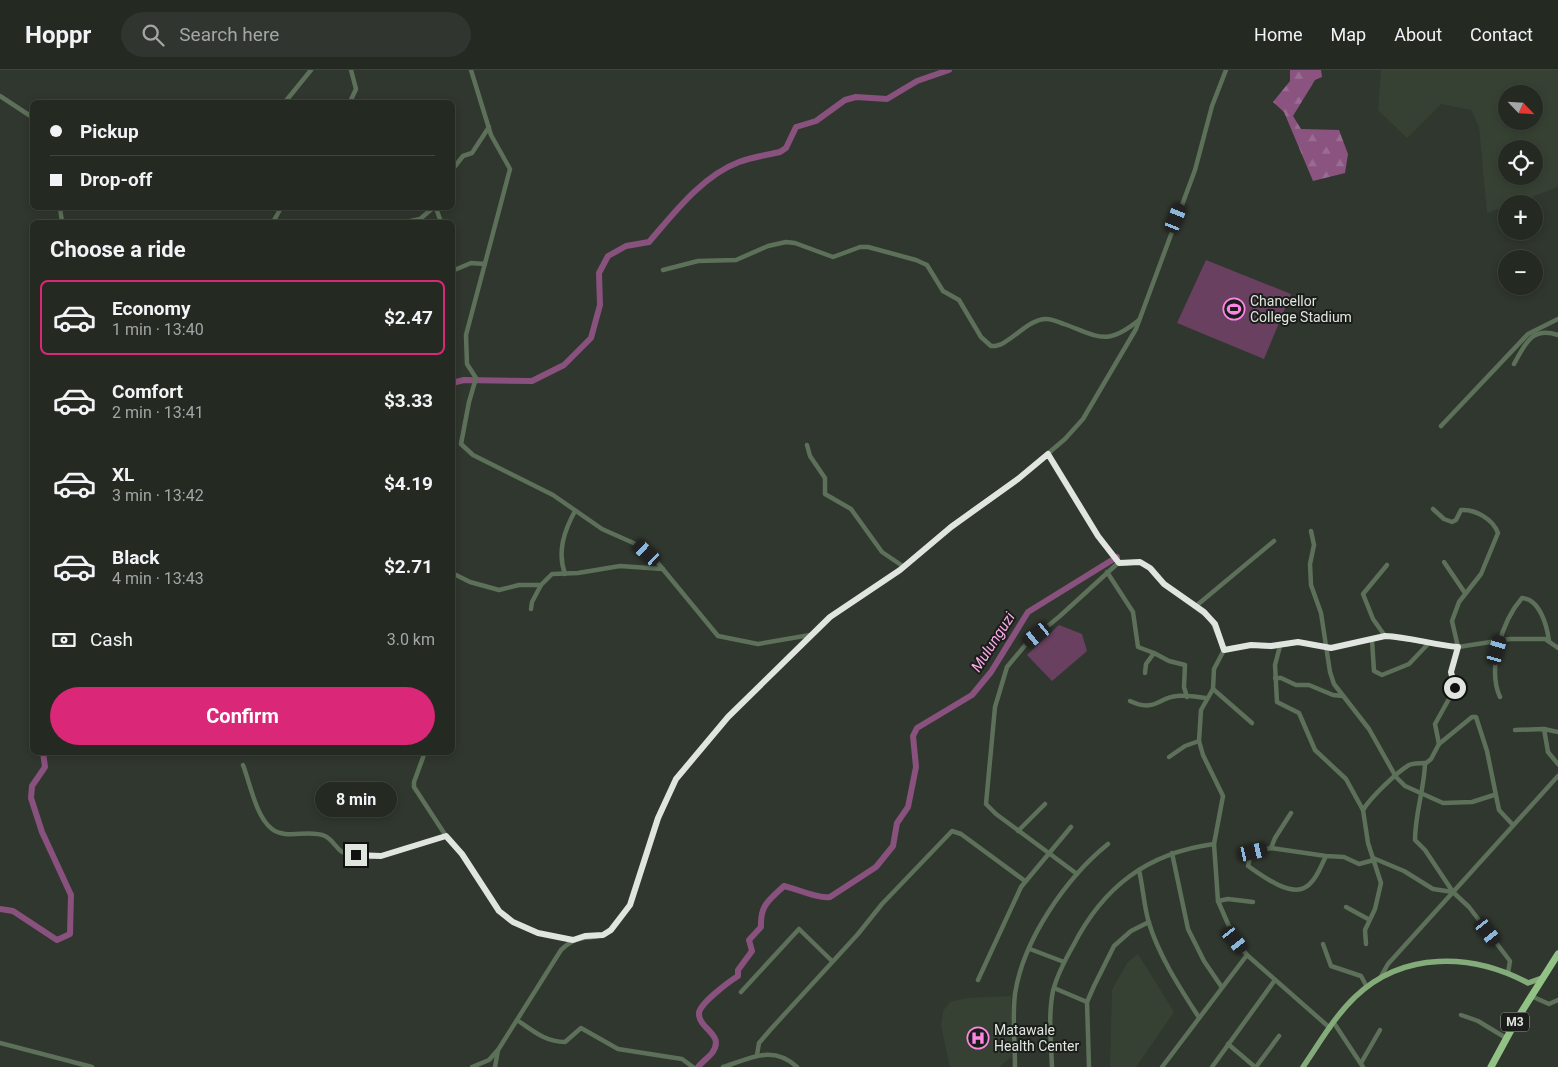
<!DOCTYPE html>
<html lang="en">
<head>
<meta charset="utf-8">
<style>
  :root { --surface:#242922; --page:#30352f; --text:#f1f3f6; --muted:#a3a6a5; --line:#414540; --accent:#db2777 }
  body { margin:0; font-family:Roboto,sans-serif; background:var(--page); color:var(--text); height:100vh; display:flex; flex-direction:column; font-size:19px; white-space:nowrap }
  * { box-sizing:border-box; margin:0 }
  p { font-size:16px; color:var(--muted) }
  .icon { flex:none; width:28px; height:28px; fill:none; stroke:currentColor; stroke-width:2; stroke-linecap:round; stroke-linejoin:round }
  .map { position:relative; flex:1; overflow:hidden }
  .sheet { position:absolute; left:30px; top:150px; width:425px; height:535px; display:flex; flex-direction:column; background:var(--surface); border-radius:8px; box-shadow:0 2px 8px #0003,0 0 0 1px var(--line) }
  .sheet>* { flex:none }
  .banner { position:absolute; left:30px; top:30px; width:425px; height:110px; border-radius:8px; box-shadow:0 2px 8px #0003,0 0 0 1px var(--line); display:grid; align-content:center; height:110px; padding:0 20px; background:var(--surface) }
  .needle { width:32px; rotate:115deg }
  .buttons { position:absolute; left:1498px; top:15px; display:grid; gap:10px }
  .buttons a { display:grid; place-items:center; width:45px; height:45px; border-radius:50%; background:var(--surface); box-shadow:0 2px 8px #0003,0 0 0 1px var(--line); font-size:25px }
  .end { position:absolute; width:22px; height:22px; margin:-11px; border:6px solid #e0e5df; background:#111; box-shadow:0 0 0 2px #111 }
  .from { border-radius:50% }
  .bubble { position:absolute; height:35px; border-radius:18px; background:var(--surface); box-shadow:0 2px 8px #0003,0 0 0 1px var(--line); font-size:16px; font-weight:700; line-height:35px; text-align:center }
  .car { position:absolute; width:15px; height:30px; margin:-15px -8px; border-radius:6px; box-shadow:0 0 4px 1px #0007; background:linear-gradient(#222 24%,#8ab4d8 0 40%,#222 0 76%,#8ab4d8 0 86%,#222 0) }
  .banner b { display:flex; align-items:center; gap:18px; height:48px; font-size:19px }
  .banner b+b { border-top:1px solid var(--line) }
  .banner i { width:12px; height:12px; background:var(--text) }
  ul { padding:0; list-style:none }
  li { display:flex; align-items:center; gap:15px; height:75px; margin:0 10px 8px; padding:0 10px; border:2px solid transparent; border-radius:8px }
  li div { flex:1 }
  li b { display:block; font-size:19px }
  li em { font-style:normal; font-weight:700 }
  li.current { border-color:var(--accent) }
  li>.icon { width:45px; height:45px; stroke-width:1.5 }
  h2 { padding:0 20px; font-size:22px; line-height:60px }
  .pay { display:flex; align-items:center; gap:12px; height:55px; padding:0 20px; font-size:19px }
  .pay p { margin-inline-start:auto }
  .button { display:flex; gap:10px; margin-top:auto; padding:10px 20px }
  .button a { flex:1; height:58px; border-radius:30px; background:var(--accent); color:#fff; font-size:20px; font-weight:700; line-height:58px; text-align:center }
  header { display:flex; align-items:center; gap:30px; box-sizing:border-box; height:70px; padding:0 25px; background:var(--surface); border-bottom:1px solid var(--line) }
  header strong { font-size:24px }
  nav { display:flex; gap:28px; margin-inline-start:auto; font-size:18px }
  .search { width:350px; height:45px; background:var(--page); display:flex; align-items:center; gap:12px; box-sizing:border-box; padding:0 18px; border-radius:28px; color:var(--muted); font-size:19px }
  .map>svg:first-child { display:block }
</style>
</head>
<body>
<header>
<strong>Hoppr</strong>
<div class="search"><svg class="icon" aria-label="search" viewBox="0 0 24 24"><circle cx="10" cy="10" r="6"/><path d="M15 15l6 6"/></svg>Search here</div>
<nav><a>Home</a><a>Map</a><a>About</a><a>Contact</a></nav>
</header>
<div class="map">
<svg width="1558" height="997" viewBox="0 0 1558 997">
  <defs>
    <pattern id="forest-firs" width="22" height="20" patternUnits="userSpaceOnUse" patternTransform="scale(1.25)"><rect width="22" height="20" fill="#8b537f"/><path d="M5 1l3.5 6h-7zM16 11l3.5 6h-7z" fill="#9b6c91"/></pattern>
  </defs>
  <rect width="100%" height="100%" fill="#30372e"/>
  <g fill="#364133" fill-rule="evenodd">
    <path d="M1381 0H1558V117L1513 134H1506V136L1487 143 1479 57 1471 40 1441 34 1407 68 1378 40ZM1506 24H1534V51H1506ZM1506 79H1534V106H1506Z"/>
    <path d="M1138 884 1174 942 1136 997H1110L1112 920 1127 893Z"/>
    <path d="M1011 926V987L999 997H950L941 956 943 941 950 932 967 928Z"/>
  </g>
  <g fill="#694060">
    <path d="M1206 190 1291 224 1264 289 1177 253Z"/>
    <path d="M1059 555 1082 564 1087 581 1052 611 1027 585Z"/>
  </g>
  <path fill="url(#forest-firs)" d="M1290 0H1321L1322 7 1315 10 1293 46 1301 59 1339 60 1348 84 1345 103 1313 111 1284 42 1273 32 1290 11Z"/>
  <g fill="none" stroke-linecap="round" stroke-linejoin="round">
    <g stroke="#89517d" stroke-width="6">
      <path d="M452 313 464 310 532 311 564 295 591 268 600 235 599 203 608 186 626 176 649 172C674 143 702 106 739 92 752 87 767 85 780 82L786 78 796 57 816 51 845 30 856 27 887 29 917 11 949 0"/>
      <path d="M0 839 13 841 57 870 70 864 71 825 42 762 31 728 32 716 45 697 43 682"/>
      <path d="M698 997C702 992 708 988 712 983 726 964 698 959 699 943 700 933 730 911 738 906V900L752 881 749 870 761 857C760 835 769 830 784 816 797 819 819 829 830 827L876 797 893 776 897 753 908 737 916 697 913 666 917 658 972 625 991 602 1028 542 1117 487"/>
    </g>
    <g stroke="#5d7059" stroke-width="4.5">
      <path d="M471 0 491 65 510 99 466 265 467 294 476 308 469 332 461 374 473 385 553 425 602 459 638 475 657 492 718 566 758 574 810 565"/>
      <path d="M0 26 32 47"/>
      <path d="M285 32 311 0"/>
      <path d="M350 32 356 19 351 0"/>
      <path d="M452 100 463 86 472 83 489 57"/>
      <path d="M60 138 62 152"/>
      <path d="M436 138 441 152"/>
      <path d="M273 152 281 138"/>
      <path d="M406 152 420 149 433 138"/>
      <path d="M663 200 698 191 736 190 768 176 786 172 795 173 833 187 860 177H868L916 190 927 195 943 221 959 230 981 267 991 276C1008 278 1026 249 1046 249 1052 249 1059 252 1064 254 1098 266 1106 277 1139 250"/>
      <path d="M452 201 471 193 485 194"/>
      <path d="M1514 294C1525 274 1532 256 1558 265"/>
      <path d="M1441 356 1528 264 1558 249"/>
      <path d="M807 375 810 386 825 408V424L851 439 882 482 904 497"/>
      <path d="M1048 384 1098 466 1119 493"/>
      <path d="M1433 439 1444 449 1452 452 1456 450 1461 440C1475 439 1493 449 1498 463L1481 504 1459 532 1452 551 1458 577 1451 602 1455 618 1435 654 1439 674 1431 689 1425 694C1424 720 1415 744 1415 770L1425 780 1453 822 1469 837 1510 891 1508 903"/>
      <path d="M1311 461 1314 475 1310 494 1311 515 1321 543 1330 602 1334 614 1369 659 1396 707 1405 716 1443 733 1472 732 1494 725"/>
      <path d="M1444 492 1465 523"/>
      <path d="M1107 502 1133 542 1138 577 1154 583"/>
      <path d="M452 503 470 512 499 520 519 515H541L552 504 578 503 620 496 663 499"/>
      <path d="M565 504C557 482 564 461 575 441"/>
      <path d="M1196 536 1274 471"/>
      <path d="M531 539 532 532 541 515"/>
      <path d="M1385 566 1373 549 1363 524 1387 495"/>
      <path d="M1372 570 1374 601 1382 605 1409 594 1428 574"/>
      <path d="M1280 576 1275 595 1277 632 1299 643 1315 680 1346 709 1363 740 1368 773 1381 813 1375 839 1365 860 1366 874"/>
      <path d="M1145 603 1146 594 1154 583 1169 591 1185 595 1184 617 1187 627"/>
      <path d="M1275 608H1281L1296 615H1309L1333 625 1343 626"/>
      <path d="M1213 619 1252 653"/>
      <path d="M1500 627C1487 598 1502 551 1522 528 1540 529 1547 556 1549 571"/>
      <path d="M1130 631C1155 643 1159 627 1177 626 1186 625 1197 627 1206 628"/>
      <path d="M1544 659 1548 682 1558 694"/>
      <path d="M1515 660 1544 659 1558 662"/>
      <path d="M1439 674 1472 647H1476L1487 681 1499 740 1513 755"/>
      <path d="M425 682 414 712V717L446 766 462 784 499 841 513 852 538 863 572 870"/>
      <path d="M1169 687 1185 676 1199 671"/>
      <path d="M243 695C250 713 256 747 272 759 286 770 309 759 325 766 333 770 335 777 342 782L371 787 381 786 446 766"/>
      <path d="M1363 740C1370 728 1397 702 1409 695 1414 693 1420 693 1425 693"/>
      <path d="M1018 761 1045 734"/>
      <path d="M1271 778 1275 768 1291 743"/>
      <path d="M1172 783 1188 859 1204 891 1221 916"/>
      <path d="M1326 786C1321 796 1315 813 1304 818 1288 826 1260 804 1248 796L1251 783 1271 778 1326 786 1344 787 1359 794 1374 790"/>
      <path d="M1373 788 1404 801 1433 819 1453 822"/>
      <path d="M1139 800C1143 817 1144 837 1149 853 1159 886 1180 918 1198 946"/>
      <path d="M1077 804 996 744 986 734 995 637 1007 597 1027 573 1060 546 1117 494 1140 492 1152 499 1164 514 1211 549 1224 580"/>
      <path d="M1218 831 1228 829 1253 832"/>
      <path d="M1346 837 1368 849"/>
      <path d="M1323 874 1331 896 1361 906 1367 917"/>
      <path d="M1030 879 1064 892"/>
      <path d="M1380 908 1388 894 1558 706"/>
      <path d="M978 910 1021 817 1071 757"/>
      <path d="M1054 918 1087 932"/>
      <path d="M741 922 799 859 832 891"/>
      <path d="M1531 926 1549 934 1558 930"/>
      <path d="M1461 945 1478 951 1506 968"/>
      <path d="M517 950C532 960 545 972 565 972L581 958 618 979 682 989 693 997"/>
      <path d="M1334 953 1363 997"/>
      <path d="M1330 958 1247 885 1235 870 1218 831 1214 774 1223 726 1203 685 1199 671 1201 640 1213 619 1214 599 1224 580 1251 575 1271 577 1298 572 1331 578 1385 566 1458 577 1510 569H1545L1558 578"/>
      <path d="M0 973 92 997"/>
      <path d="M1228 974 1255 997"/>
      <path d="M757 985 759 973 771 959 858 864 882 834 952 761 961 764 1025 811"/>
      <path d="M1361 993 1380 960"/>
      <path d="M472 997 489 990 497 981"/>
      <path d="M495 997 498 980 561 880C581 861 590 872 607 863L630 835 659 748 676 709 728 647 830 547 900 500 973 440 1018 409 1065 369 1083 349 1136 259 1195 100 1212 36 1226 0"/>
      <path d="M723 997C750 989 772 974 797 997"/>
      <path d="M1015 997C1015 973 1012 948 1015 924 1023 870 1066 808 1108 774"/>
      <path d="M1052 997C1051 973 1048 945 1053 921 1057 905 1065 890 1073 876 1103 817 1147 783 1214 774"/>
      <path d="M1089 997 1087 932 1094 916 1114 876 1131 861 1149 852"/>
      <path d="M1162 997 1247 885"/>
      <path d="M1212 997 1275 910"/>
      <path d="M1256 997 1279 966"/>
    </g>
    <path stroke="#84ab7a" stroke-width="5.5" d="M1303 997C1319 974 1334 947 1355 927 1403 881 1472 883 1528 913L1542 908"/>
    <path stroke="#93c287" stroke-width="7" d="M1491 997 1517 949 1558 884"/>
  </g>
  <g fill="none" stroke-linecap="round" stroke-linejoin="round">
    <path stroke="#e0e5df" stroke-width="6" d="M356 785 381 786 446 766 462 784 499 841 513 852 538 863 573 870 585 866 603 865 611 860 630 835 658 748 676 709 728 647 830 547 900 500 951 457 1018 409 1048 384 1098 466 1119 493 1140 492 1150 498 1164 514 1204 542 1215 554 1224 580 1251 575 1271 576 1298 572 1331 578 1385 566C1410 567 1433 575 1458 577L1451 602 1455 618"/>
  </g>
  <defs>
    <g id="stadium-ring" transform="scale(1.125)"><circle r="9.5" fill="#1a1d19" stroke="#fc86e4" stroke-width="1.5"/><path d="M0-5a6.5 5 0 1 0 0 10a6.5 5 0 1 0 0-10ZM-3.5-1.8h7v3.6h-7Z" fill="#fc86e4"/></g>
    <g id="hospital-ring" transform="scale(1.125)"><circle r="9.5" fill="#1a1d19" stroke="#fc86e4" stroke-width="1.5"/><path d="M-5-5h3v3.5h4V-5h3V5h-3V1.5h-4V5h-3Z" fill="#fc86e4"/></g>
  </defs>
  <g fill-rule="evenodd">
    <use href="#stadium-ring" x="1234" y="239"/>
    <use href="#hospital-ring" x="978" y="968"/>
  </g>
  <g text-anchor="middle" dominant-baseline="central" stroke-width="4" stroke-linejoin="round" paint-order="stroke">
    <rect fill="#1a1d19" stroke="#a5a9a4" stroke-width="1" x="1501" y="942.5" width="28" height="19" rx="4"/>
    <g font-size="12" font-weight="bold" fill="#e0e5df">
      <text x="1515" y="952">M3</text>
    </g>
    <g font-size="14" fill="#e0e5df" stroke="#1a1d19" text-anchor="start">
      <text x="1250" y="231">Chancellor<tspan x="1250" dy="16">College Stadium</tspan></text>
      <text x="994" y="960">Matawale<tspan x="994" dy="16">Health Center</tspan></text>
    </g>
    <g font-size="15" font-style="italic" fill="#fca9e9" stroke="#1a1d19">
      <text transform="translate(993 572) rotate(-57)">Mulunguzi</text>
    </g>
  </g>
</svg>
<div class="buttons">
<a><svg class="needle" viewBox="-14 -14 28 28"><path d="M0-13l5 13h-10z" fill="#e53935"/><path d="M0 13l5-13h-10z" fill="#a3a6a5"/></svg></a>
<a><svg class="icon" aria-label="locate" viewBox="0 0 24 24"><circle cx="12" cy="12" r="6"/><path d="M12 2v4M12 18v4M2 12h4M18 12h4"/></svg></a>
<a>+</a>
<a>−</a>
</div>
<i class="end from" style="left:1455px;top:618px"></i>
<i class="end" style="left:356px;top:785px"></i>
<div class="bubble" style="left:315px;top:712px;width:82px">8 min</div>
<i class="car" style="left:1176px;top:148px;rotate:22deg"></i>
<i class="car" style="left:647px;top:483px;rotate:312deg"></i>
<i class="car" style="left:1037px;top:565px;rotate:231deg"></i>
<i class="car" style="left:1497px;top:580px;rotate:16deg"></i>
<i class="car" style="left:1253px;top:782px;rotate:77deg"></i>
<i class="car" style="left:1488px;top:862px;rotate:142deg"></i>
<i class="car" style="left:1235px;top:870px;rotate:141deg"></i>
<div class="banner">
<b><i class="from"></i>Pickup</b>
<b><i></i>Drop-off</b>
</div>
<section class="sheet">
<h2>Choose a ride</h2>
<ul>
<li class="current"><svg class="icon" aria-label="car" viewBox="0 0 24 24"><path d="M5 17H2v-5l4-1 3-4h7l3 4 3 1v5h-3M9 17h6M6 11h13"/><circle cx="7" cy="17" r="2"/><circle cx="17" cy="17" r="2"/></svg><div><b>Economy</b><p>1 min · 13:40</p></div><em>$2.47</em></li>
<li><svg class="icon" aria-label="car" viewBox="0 0 24 24"><path d="M5 17H2v-5l4-1 3-4h7l3 4 3 1v5h-3M9 17h6M6 11h13"/><circle cx="7" cy="17" r="2"/><circle cx="17" cy="17" r="2"/></svg><div><b>Comfort</b><p>2 min · 13:41</p></div><em>$3.33</em></li>
<li><svg class="icon" aria-label="car" viewBox="0 0 24 24"><path d="M5 17H2v-5l4-1 3-4h7l3 4 3 1v5h-3M9 17h6M6 11h13"/><circle cx="7" cy="17" r="2"/><circle cx="17" cy="17" r="2"/></svg><div><b>XL</b><p>3 min · 13:42</p></div><em>$4.19</em></li>
<li><svg class="icon" aria-label="car" viewBox="0 0 24 24"><path d="M5 17H2v-5l4-1 3-4h7l3 4 3 1v5h-3M9 17h6M6 11h13"/><circle cx="7" cy="17" r="2"/><circle cx="17" cy="17" r="2"/></svg><div><b>Black</b><p>4 min · 13:43</p></div><em>$2.71</em></li>
</ul>
<div class="pay"><svg class="icon" aria-label="cash" viewBox="0 0 24 24"><path d="M3 7h18v10H3z"/><circle cx="12" cy="12" r="2"/></svg>Cash<p>3.0 km</p></div>
<div class="button"><a>Confirm</a></div>
</section>
</div>
</body>
</html>
